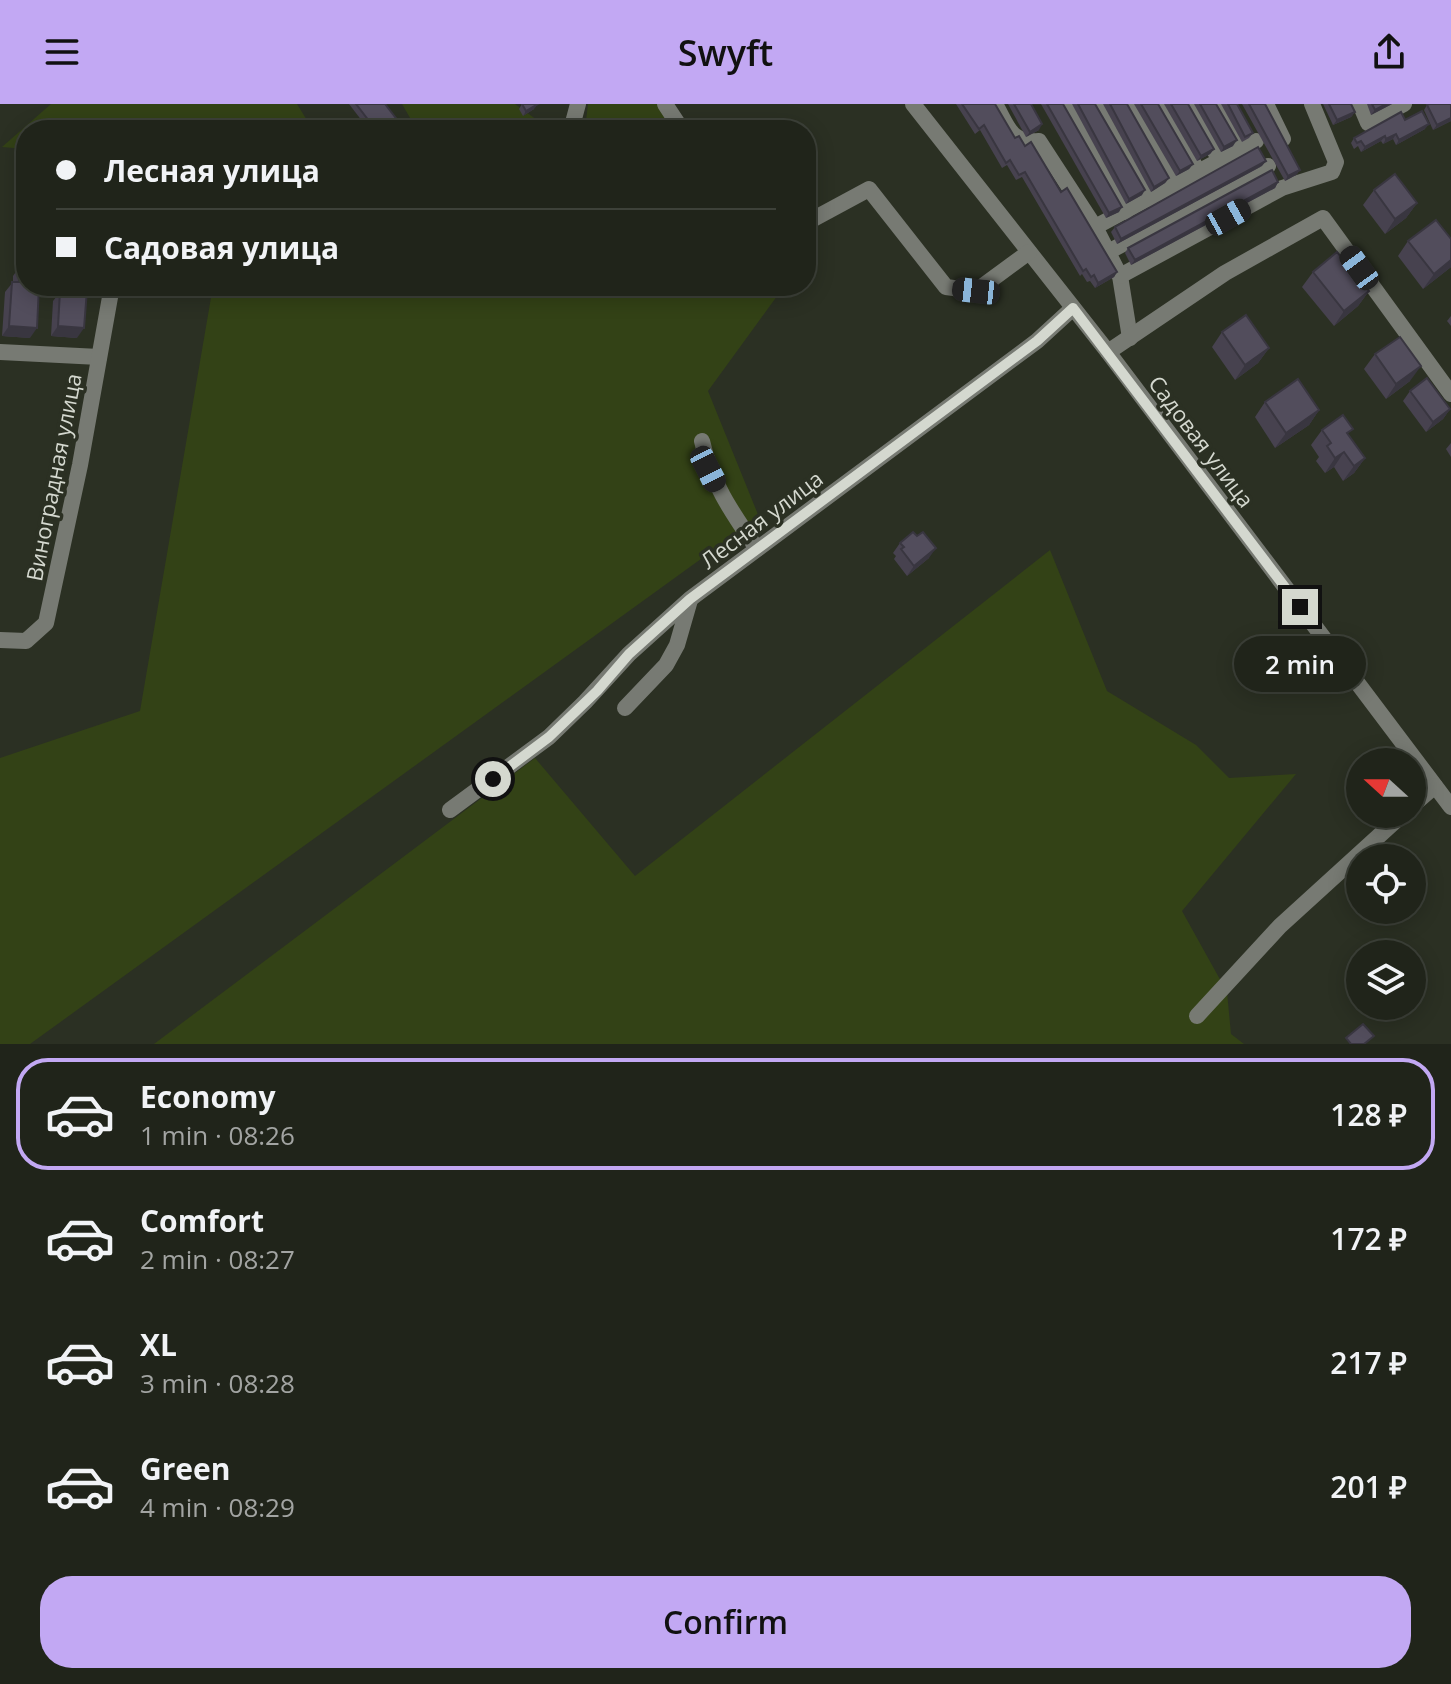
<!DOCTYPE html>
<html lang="en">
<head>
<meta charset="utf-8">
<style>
  :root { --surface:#20241a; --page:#2d3027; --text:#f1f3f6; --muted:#a2a4a2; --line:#3d4139; --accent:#c2a8f3 }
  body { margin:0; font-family:"Open Sans",sans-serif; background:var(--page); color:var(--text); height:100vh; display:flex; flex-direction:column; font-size:30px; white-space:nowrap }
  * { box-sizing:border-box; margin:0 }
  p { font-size:26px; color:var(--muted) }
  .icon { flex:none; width:44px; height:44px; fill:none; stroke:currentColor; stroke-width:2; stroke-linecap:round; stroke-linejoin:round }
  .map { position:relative; height:940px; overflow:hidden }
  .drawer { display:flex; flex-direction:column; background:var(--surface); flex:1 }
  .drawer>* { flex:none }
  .guide { position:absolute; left:16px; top:16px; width:800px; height:176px; border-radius:32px; box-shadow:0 4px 20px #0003,0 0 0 2px var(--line); display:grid; align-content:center; height:176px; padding:0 40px; background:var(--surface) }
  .needle { width:52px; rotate:291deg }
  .fabs { position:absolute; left:1346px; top:644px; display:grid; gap:16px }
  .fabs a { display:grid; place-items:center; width:80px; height:80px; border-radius:50%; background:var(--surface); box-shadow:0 4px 20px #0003,0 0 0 2px var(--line); font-size:40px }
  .end { position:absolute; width:36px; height:36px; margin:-18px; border:10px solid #d4d8cf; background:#111; box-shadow:0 0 0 4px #111 }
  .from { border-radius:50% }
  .bubble { position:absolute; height:56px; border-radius:28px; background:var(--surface); box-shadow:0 4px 20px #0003,0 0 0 2px var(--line); font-size:26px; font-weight:600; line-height:56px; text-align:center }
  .car { position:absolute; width:24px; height:48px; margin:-24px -12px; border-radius:10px; box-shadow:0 0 6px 2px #0007; background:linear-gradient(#222 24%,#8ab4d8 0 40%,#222 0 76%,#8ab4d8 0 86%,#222 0) }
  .guide b { display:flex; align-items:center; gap:28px; height:76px; font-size:30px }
  .guide b+b { border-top:2px solid var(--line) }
  .guide i { width:20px; height:20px; background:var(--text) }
  ul { padding:14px 0 0; list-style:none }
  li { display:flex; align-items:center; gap:24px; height:112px; margin:0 16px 12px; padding:0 24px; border:4px solid transparent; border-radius:32px }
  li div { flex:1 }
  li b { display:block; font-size:30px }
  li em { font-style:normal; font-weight:600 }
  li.active { border-color:var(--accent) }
  li>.icon { width:72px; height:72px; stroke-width:1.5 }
  .button { display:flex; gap:16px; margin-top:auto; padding:16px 40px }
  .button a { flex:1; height:92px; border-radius:32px; background:var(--accent); color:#111; font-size:32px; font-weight:600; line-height:92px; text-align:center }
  header { display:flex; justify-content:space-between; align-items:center; height:104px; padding:0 40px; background:var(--accent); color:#111; font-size:36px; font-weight:600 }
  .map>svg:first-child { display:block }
</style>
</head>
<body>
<header><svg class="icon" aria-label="menu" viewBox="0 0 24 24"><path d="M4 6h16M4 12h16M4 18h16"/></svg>Swyft<svg class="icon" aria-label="share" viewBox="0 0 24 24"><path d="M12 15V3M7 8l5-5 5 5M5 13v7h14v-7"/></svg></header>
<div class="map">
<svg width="1451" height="940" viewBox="0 0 1451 940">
  <rect width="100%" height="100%" fill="#2b3023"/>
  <g fill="#334216">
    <path d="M51 0H297L313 26H26V45L2 43Z"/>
    <path d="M402 0H515L537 16 535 26H417Z"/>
    <path d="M588 0H661L682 26H585Z"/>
    <path d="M213 182H777L780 188 708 287 759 413 30 940H0V654L140 607Z"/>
    <path d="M1050 446 1107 587 1196 641 1229 674 1296 670 1182 807 1227 888 1231 930 1244 940H154L535 654 635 772Z"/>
  </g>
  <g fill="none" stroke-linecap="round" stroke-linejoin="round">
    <g stroke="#777a73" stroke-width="16">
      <path d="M665 0 682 26"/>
      <path d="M913 0 1108 248 1451 703"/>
      <path d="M995 0C1008 22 1010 40 1039 37L1095 123 1120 172 1130 234"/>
      <path d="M1066 0 1125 108"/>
      <path d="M1099 0 1150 95"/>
      <path d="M1130 0 1175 82"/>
      <path d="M1161 0 1199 69"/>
      <path d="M1190 0 1220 57"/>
      <path d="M1218 0 1242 45"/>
      <path d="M1266 0 1283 35"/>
      <path d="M1360 0 1368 19 1404 0"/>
      <path d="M571 26 578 0"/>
      <path d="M806 119 869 85 946 183 976 187 1029 148"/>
      <path d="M1095 123 1256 37"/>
      <path d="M1108 148 1268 62"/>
      <path d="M1120 172 1282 84 1332 68 1336 58 1312 0"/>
      <path d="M0 248 99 253"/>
      <path d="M1108 248 1225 169 1323 114 1451 290"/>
      <path d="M702 337C711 379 733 410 757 445"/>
      <path d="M0 536 26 537 46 519 80 361 112 182"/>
      <path d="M625 604 666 561 677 541 690 496"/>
      <path d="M1412 702 1435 682"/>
      <path d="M450 706 549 633 585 598 629 550 690 495 1037 237 1073 204"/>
      <path d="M1197 912 1280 822 1403 710"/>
    </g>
  </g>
  <g fill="#47424f">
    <path d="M349 0H385L405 26H369Z"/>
    <path d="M522 0 534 5 523 12 519 5Z"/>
    <path d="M956 0H986L1015 34 1025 42 1061 88 1117 168 1114 173 1095 184 1090 177 1087 178 1082 170 1080 172 1022 73 1016 76 1007 61 1002 64 980 26 975 30Z"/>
    <path d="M1008 0H1031L1039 26 1026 33Z"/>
    <path d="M1041 0H1063L1119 108 1106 114Z"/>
    <path d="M1072 0H1095L1142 91 1126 100Z"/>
    <path d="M1103 0H1127L1169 74 1165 79 1151 88Z"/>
    <path d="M1134 0H1158L1193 60 1189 65 1176 72Z"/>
    <path d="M1164 0H1188L1214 45 1210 50 1197 57Z"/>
    <path d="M1194 0H1216L1233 42 1221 48Z"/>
    <path d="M1221 0H1237L1253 29 1249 34 1242 38Z"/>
    <path d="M1242 0H1265L1300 66 1296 71 1285 77Z"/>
    <path d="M1323 0H1351L1355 8 1351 13 1333 21Z"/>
    <path d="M1367 0H1392L1371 11Z"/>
    <path d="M1451 0V17L1433 26 1424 6 1427 1Z"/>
    <path d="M1405 16 1425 25 1396 41 1393 35 1383 40 1381 37 1361 48 1358 42 1354 45 1351 39 1354 34Z"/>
    <path d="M1262 62 1117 140 1111 128 1115 123Z"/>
    <path d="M1278 78 1275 84 1131 161 1125 149 1128 144Z"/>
    <path d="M1374 86 1417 99 1406 114 1385 130 1363 101Z"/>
    <path d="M1451 135V163L1423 185 1398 152 1408 137Z"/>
    <path d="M20 162 30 234 2 232 5 188 13 178V172Z"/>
    <path d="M1313 168 1369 187 1358 202 1334 222 1302 183Z"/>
    <path d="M61 182H74L77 234 51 232 53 197 61 187Z"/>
    <path d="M1451 212V222L1447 217Z"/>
    <path d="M1222 228 1269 244 1258 259 1235 276 1212 243Z"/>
    <path d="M1375 250 1410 277 1386 295 1364 265Z"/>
    <path d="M1410 287 1450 305 1443 315 1426 328 1403 297Z"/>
    <path d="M1265 298 1319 306 1309 321 1275 344 1255 313Z"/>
    <path d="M1322 326 1348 331 1365 354 1354 369 1343 377 1334 363 1325 369 1316 357 1319 353 1311 341Z"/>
    <path d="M1451 339V353L1446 345Z"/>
    <path d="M900 439 929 454 907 472 894 455 896 452 893 449Z"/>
  </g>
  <g fill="#393640">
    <path d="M538 0 534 5 523 12 526 7Z"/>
    <path d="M1386 0H1392L1371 11 1375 6Z"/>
    <path d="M1355 8 1351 13 1333 21 1337 16Z"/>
    <path d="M1451 14V17L1433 26 1437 21Z"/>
    <path d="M1042 20 1039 26 1026 33 1030 28Z"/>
    <path d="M1429 20 1425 25 1396 41 1399 36Z"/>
    <path d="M1396 30 1393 35 1383 40 1386 35Z"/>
    <path d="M1385 32 1381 37 1361 48 1365 43Z"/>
    <path d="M1237 36 1233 42 1221 48 1224 43Z"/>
    <path d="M1214 45 1210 50 1197 57 1201 52Z"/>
    <path d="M1266 57 1262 62 1117 140 1121 135Z"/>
    <path d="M1193 60 1189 65 1176 72 1180 67Z"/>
    <path d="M1300 66 1296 71 1285 77 1288 72Z"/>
    <path d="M1169 74 1165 79 1151 88 1154 83Z"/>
    <path d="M1278 78 1275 84 1131 161 1135 156Z"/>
    <path d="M1145 86 1142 91 1126 100 1129 95Z"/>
    <path d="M1417 99 1406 114 1385 130 1395 115Z"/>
    <path d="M1122 103 1119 108 1106 114 1109 109Z"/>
    <path d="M1451 156V163L1423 185 1434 170Z"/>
    <path d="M1117 168 1114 173 1095 184 1098 179Z"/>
    <path d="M1369 187 1358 202 1334 222 1344 207Z"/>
    <path d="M9 222 37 224 30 234 2 232Z"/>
    <path d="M58 222 84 224 77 234 51 232Z"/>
    <path d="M1269 244 1258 259 1235 276 1245 261Z"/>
    <path d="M1421 262 1410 277 1386 295 1396 280Z"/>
    <path d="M1450 305 1443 315 1426 328 1433 318Z"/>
    <path d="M1319 306 1309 321 1275 344 1286 329Z"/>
    <path d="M1344 348 1334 363 1325 369 1335 354Z"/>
    <path d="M1365 354 1354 369 1343 377 1354 362Z"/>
    <path d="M936 444 929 454 907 472 914 462Z"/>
  </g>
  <g fill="#524d5c" stroke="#393640" stroke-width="2">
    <path d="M356 0H385L405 26H376Z"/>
    <path d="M522 0H538L526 7Z"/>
    <path d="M962 0H995L1015 34 1019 32 1025 42 1031 38 1061 88 1067 84 1117 168 1098 179 1094 171 1091 173 1086 165 1083 167 1025 68 1019 71 1010 56 1006 59 984 21 979 25Z"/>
    <path d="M1014 0H1031L1042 20 1030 28Z"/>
    <path d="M1047 0H1063L1122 103 1109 109Z"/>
    <path d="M1078 0H1095L1145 86 1129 95Z"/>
    <path d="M1110 0H1127L1169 74 1154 83Z"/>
    <path d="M1141 0H1158L1193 60 1180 67Z"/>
    <path d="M1171 0H1188L1214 45 1201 52Z"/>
    <path d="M1200 0H1216L1237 36 1224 43Z"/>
    <path d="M1228 0H1237L1253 29 1245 33Z"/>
    <path d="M1249 0H1265L1300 66 1288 72Z"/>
    <path d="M1329 0H1351L1355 8 1337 16Z"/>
    <path d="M1372 0H1386L1375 6Z"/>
    <path d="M1429 0H1451V14L1437 21 1427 1Z"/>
    <path d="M1422 7 1429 20 1399 36 1396 30 1386 35 1385 32 1365 43 1361 37 1357 39 1354 34 1401 8 1405 16Z"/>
    <path d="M1258 43 1266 57 1121 135 1115 123Z"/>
    <path d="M1272 66 1278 78 1135 156 1128 144Z"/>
    <path d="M1395 70 1417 99 1395 115 1374 86Z"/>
    <path d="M1436 116 1451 135V156L1434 170 1408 137Z"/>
    <path d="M1337 148 1369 187 1344 207 1313 168Z"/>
    <path d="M20 162 26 163V182H39L37 224 9 222 12 178H19Z"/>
    <path d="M67 182H74V185L87 186 84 224 58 222 60 187 67 188Z"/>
    <path d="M1246 211 1269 244 1245 261 1222 228Z"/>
    <path d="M1400 233 1421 262 1396 280 1375 250Z"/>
    <path d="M1427 274 1450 305 1433 318 1410 287Z"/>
    <path d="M1298 275 1319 306 1286 329 1265 298Z"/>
    <path d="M1343 311 1353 325 1347 329 1365 354 1354 362 1344 348 1335 354 1327 342 1331 339 1322 326Z"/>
    <path d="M913 428 917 432 923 428 936 444 914 462 901 445 904 443 900 439Z"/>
    <path d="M1363 920 1374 932 1364 940H1351L1346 934Z"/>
  </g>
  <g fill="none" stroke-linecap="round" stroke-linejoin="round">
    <path stroke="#d4d8cf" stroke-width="10" d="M493 675 549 633 597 587 629 550 690 495 1037 237 1073 204 1300 503"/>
  </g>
  <g text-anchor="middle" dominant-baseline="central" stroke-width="7" stroke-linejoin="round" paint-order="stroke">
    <g font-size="22" fill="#d4d8cf" stroke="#2b3023">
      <text transform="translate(1202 337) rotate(53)">Садовая улица</text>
      <text transform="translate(53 373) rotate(-79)">Виноградная улица</text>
      <text transform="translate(761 415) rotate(-37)">Лесная улица</text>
    </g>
  </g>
</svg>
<div class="fabs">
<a><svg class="needle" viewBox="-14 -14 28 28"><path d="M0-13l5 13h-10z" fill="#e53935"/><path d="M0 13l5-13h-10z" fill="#a2a4a2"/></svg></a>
<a><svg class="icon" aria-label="locate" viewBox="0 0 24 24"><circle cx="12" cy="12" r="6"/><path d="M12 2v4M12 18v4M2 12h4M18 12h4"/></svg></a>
<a><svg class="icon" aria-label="layers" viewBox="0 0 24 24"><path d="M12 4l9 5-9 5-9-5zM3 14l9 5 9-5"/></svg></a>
</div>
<i class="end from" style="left:493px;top:675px"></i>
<i class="end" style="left:1300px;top:503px"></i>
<div class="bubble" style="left:1234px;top:532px;width:132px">2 min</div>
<i class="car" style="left:1228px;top:113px;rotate:61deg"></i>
<i class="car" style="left:1359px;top:164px;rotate:324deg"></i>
<i class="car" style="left:976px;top:187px;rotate:276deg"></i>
<i class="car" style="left:708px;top:365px;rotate:153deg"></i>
<div class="guide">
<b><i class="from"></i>Лесная улица</b>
<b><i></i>Садовая улица</b>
</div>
</div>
<section class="drawer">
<ul>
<li class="active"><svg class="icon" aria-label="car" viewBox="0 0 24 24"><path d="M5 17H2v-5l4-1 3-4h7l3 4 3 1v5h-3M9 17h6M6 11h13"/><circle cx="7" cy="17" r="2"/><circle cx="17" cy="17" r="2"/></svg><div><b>Economy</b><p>1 min · 08:26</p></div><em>128 ₽</em></li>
<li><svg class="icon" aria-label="car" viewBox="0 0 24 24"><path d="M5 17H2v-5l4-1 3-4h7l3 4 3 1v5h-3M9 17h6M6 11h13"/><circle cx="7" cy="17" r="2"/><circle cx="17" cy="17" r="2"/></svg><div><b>Comfort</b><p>2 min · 08:27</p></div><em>172 ₽</em></li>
<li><svg class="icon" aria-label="car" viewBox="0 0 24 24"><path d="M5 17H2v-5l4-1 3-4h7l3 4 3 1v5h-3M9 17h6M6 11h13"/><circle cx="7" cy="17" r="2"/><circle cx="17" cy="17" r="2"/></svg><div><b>XL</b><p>3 min · 08:28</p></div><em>217 ₽</em></li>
<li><svg class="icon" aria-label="car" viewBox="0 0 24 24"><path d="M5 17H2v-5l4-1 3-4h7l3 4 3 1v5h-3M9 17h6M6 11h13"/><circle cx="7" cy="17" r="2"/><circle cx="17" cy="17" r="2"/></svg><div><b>Green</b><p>4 min · 08:29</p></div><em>201 ₽</em></li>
</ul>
<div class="button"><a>Confirm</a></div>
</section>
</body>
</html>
